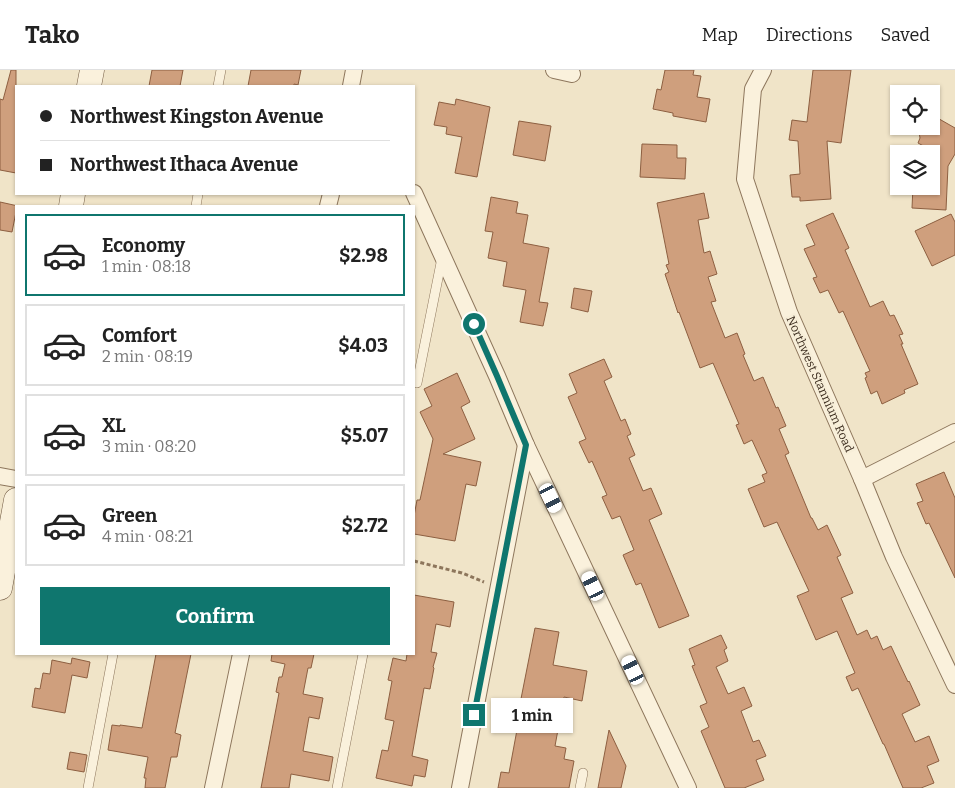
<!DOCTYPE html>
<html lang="en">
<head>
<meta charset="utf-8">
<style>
  :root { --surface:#fff; --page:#f6f6f6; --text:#222; --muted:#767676; --line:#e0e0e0; --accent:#0f766e }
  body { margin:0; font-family:Bitter,serif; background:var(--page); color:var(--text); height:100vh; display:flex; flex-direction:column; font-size:19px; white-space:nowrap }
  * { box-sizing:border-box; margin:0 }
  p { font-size:16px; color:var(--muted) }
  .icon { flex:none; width:28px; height:28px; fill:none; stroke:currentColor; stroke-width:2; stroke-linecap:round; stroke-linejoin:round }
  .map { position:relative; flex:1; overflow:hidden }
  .panel { position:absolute; left:15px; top:135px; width:400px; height:450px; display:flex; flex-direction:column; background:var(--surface); border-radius:0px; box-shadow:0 1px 4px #0004 }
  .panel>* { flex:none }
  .hud { position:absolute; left:15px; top:15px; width:400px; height:110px; border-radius:0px; box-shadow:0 1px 4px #0004; display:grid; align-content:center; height:110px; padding:0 25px; background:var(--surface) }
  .fabs { position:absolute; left:890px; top:15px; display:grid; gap:10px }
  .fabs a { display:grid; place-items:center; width:50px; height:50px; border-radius:0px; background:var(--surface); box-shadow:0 1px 4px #0004; font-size:25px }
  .end { position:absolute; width:22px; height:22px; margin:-11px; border:6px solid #0f766e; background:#fff; box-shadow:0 0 0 2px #fff }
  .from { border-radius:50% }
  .bubble { position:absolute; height:35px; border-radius:0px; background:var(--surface); box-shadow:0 1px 4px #0004; font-size:16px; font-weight:700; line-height:35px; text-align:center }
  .car { position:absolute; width:15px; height:30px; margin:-15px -8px; border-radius:6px; box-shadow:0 0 4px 1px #0007; background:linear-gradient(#fff 24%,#345 0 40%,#fff 0 76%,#345 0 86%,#fff 0) }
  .hud b { display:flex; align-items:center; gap:18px; height:48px; font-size:19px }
  .hud b+b { border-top:1px solid var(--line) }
  .hud i { width:12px; height:12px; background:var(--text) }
  ul { padding:9px 0 0; list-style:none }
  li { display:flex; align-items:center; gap:15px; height:82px; margin:0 10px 8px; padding:0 15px; border:2px solid var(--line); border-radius:0px }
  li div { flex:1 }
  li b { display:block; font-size:19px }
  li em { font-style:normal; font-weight:700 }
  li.on { border-color:var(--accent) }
  li>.icon { width:45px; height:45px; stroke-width:1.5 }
  .action { display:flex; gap:10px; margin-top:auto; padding:10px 25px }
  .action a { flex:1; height:58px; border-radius:0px; background:var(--accent); color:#fff; font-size:20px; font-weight:700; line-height:58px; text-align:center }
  header { display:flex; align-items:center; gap:30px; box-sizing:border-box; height:70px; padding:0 25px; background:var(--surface); border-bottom:1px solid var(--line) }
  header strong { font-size:24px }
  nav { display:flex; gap:28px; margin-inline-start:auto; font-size:18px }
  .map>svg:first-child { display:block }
</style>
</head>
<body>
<header>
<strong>Tako</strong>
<nav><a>Map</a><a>Directions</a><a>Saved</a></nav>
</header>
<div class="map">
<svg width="955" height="718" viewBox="0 0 955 718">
  <rect width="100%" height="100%" fill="#f0e4c8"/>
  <g fill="#cf9f7d" stroke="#8d5f41">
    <path d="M11 0H16V103L0 100V29L3 30Z"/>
    <path d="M152 0H183L180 16H149Z"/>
    <path d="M251 0H301L298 15 294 14V16H248Z"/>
    <path d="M665 0H694L693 5 701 6 697 27 710 29 706 52 673 46V43L653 39 657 19 661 20Z"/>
    <path d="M813 0H851L841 73 827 71 831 129 800 131V127H792L790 105 800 104 798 71 789 70 792 50 807 52Z"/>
    <path d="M456 29 490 37 477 107 455 103 462 67 446 64 447 57 434 55 439 32 455 35Z"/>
    <path d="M934 46 955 58V84L948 96 946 140 912 138 913 116H931V80L918 73 920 68 918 56H931V50Z"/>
    <path d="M519 51 551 56 545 91 513 85Z"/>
    <path d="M642 74 677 75V88H686L685 109 640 107Z"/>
    <path d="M704 123 709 148 698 150 704 183 710 181 717 204 708 207 716 231 711 232 725 268 737 263 745 284 743 285 754 311 763 307 776 338 778 337 786 356 779 359 789 383 785 385 811 448H812L818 460 827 455 841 485 837 487 853 523 841 528 857 565 867 560 871 569 877 566 883 580 891 576 908 612 909 611 920 635 902 644 915 672 929 666 939 691 927 696 934 713 921 718H903L884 674H883L858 618 852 621 846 607 855 603 837 561 816 570 797 526 809 521 777 452 764 457 748 419 765 412 762 405 767 403 752 370 744 374 736 355 739 354 713 293 700 298 679 242 678 243 665 204 669 202 666 195 669 194 657 133Z"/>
    <path d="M491 127 518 132 516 143 528 145 523 173 549 178 539 232 548 233 543 256 520 252 526 220 503 216 507 192 488 188 493 162 485 161Z"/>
    <path d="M0 132 18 136H16V142L12 162 0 160Z"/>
    <path d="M833 143 849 178 845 180 870 237 883 231 890 246 894 245 903 264 899 265 903 274H901L918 314 904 320 905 323 882 334 877 321 871 324 865 308 867 307 865 303 870 301 843 241 839 243 828 220 820 223 813 208 817 207 804 179 815 175 806 155Z"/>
    <path d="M951 144 955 152V185L932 196 915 161Z"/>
    <path d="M574 218 592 221 588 242 571 238Z"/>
    <path d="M604 289 612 307 604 311 621 351 625 349 631 364 627 366 635 385 629 388 643 421 651 418 662 444 649 450 689 546 659 558 641 513 636 515 623 485 634 480 620 446 612 449 602 427 607 425 592 391 589 393 579 372 586 369 568 327 577 323 569 304Z"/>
    <path d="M457 303 470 332 461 337 475 369 443 384 481 392 476 416 466 414 455 471 414 464V446L417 430H420L433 369 420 342 432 336 424 319Z"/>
    <path d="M944 402 955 428V508L929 453 926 454 917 433 923 431 916 414Z"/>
    <path d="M414 525 454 532 450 557 436 554 431 582 437 583 433 597 434 598 430 619 424 618 412 686 428 690 425 707 414 705 412 716 376 708 382 680 388 681 394 651 385 649 392 611 388 610 393 588 406 591 407 584H414Z"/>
    <path d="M535 558 559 562 553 595 587 601 582 631 564 627 555 676 566 678 564 689 574 691 569 718H498L501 702 509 703 519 649H517Z"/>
    <path d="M721 565 727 578 724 580 728 591 716 597 728 624 744 617 752 636 741 641 753 672 759 670 766 686 756 690 764 710 744 718H725L701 661 709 657 700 636 707 633 692 596 695 595 689 579Z"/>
    <path d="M156 584H191L175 663 181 665 177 687H171L165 718H145L146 708H144L148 687 108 680 112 655 120 656V655L142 658Z"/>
    <path d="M272 584H314L311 598H308L303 624 323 628 319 649 309 647 303 681 333 687 329 711 291 704 289 718H261L279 623 276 622 279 607H282L285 594 271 591Z"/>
    <path d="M72 588 90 592 87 608 72 605 65 643 32 637 35 618 40 619 43 603 50 604 52 590 71 594Z"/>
    <path d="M609 660 626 696 621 718H598Z"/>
    <path d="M70 682 87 685 84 702 67 699Z"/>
  </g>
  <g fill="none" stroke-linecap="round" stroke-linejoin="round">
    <g stroke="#8d765c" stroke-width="10">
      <g id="lane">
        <path d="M218 16 221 0"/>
        <path d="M196 136 198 124"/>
        <path d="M417 313 442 188"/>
        <path d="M88 718 113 584"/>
        <path d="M337 718 363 584"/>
        <path d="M580 718 583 703"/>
      </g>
    </g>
    <g stroke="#8d765c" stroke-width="18">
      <g id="street">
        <path d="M554 0 572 4"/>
        <path d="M763 0 753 19 745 109 789 242 862 409 894 487 955 615"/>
        <path d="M351 16 354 0"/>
        <path d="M414 123 497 306 526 375 688 718"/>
        <path d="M328 136 331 124"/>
        <path d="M0 406 16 409"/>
        <path d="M862 409 955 362"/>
        <path d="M213 718 241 584"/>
        <path d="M460 718 526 375"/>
      </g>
    </g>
    <g stroke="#6f573f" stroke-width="25">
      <g id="secondary">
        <path d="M89 16 92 0"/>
        <path d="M71 136 73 124"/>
        <path d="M0 518 16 430"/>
      </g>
    </g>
    <path stroke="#8d765c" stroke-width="3" stroke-dasharray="4 2.5" stroke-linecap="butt" d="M414 491 462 503 484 512"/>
    <use href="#lane" stroke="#faf1dc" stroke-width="9"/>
    <use href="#street" stroke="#faf1dc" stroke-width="16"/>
    <use href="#secondary" stroke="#faf1dc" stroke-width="24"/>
  </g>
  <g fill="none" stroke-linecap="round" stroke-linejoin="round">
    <path stroke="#0f766e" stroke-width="6" d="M474 254 497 306 526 375 474 645"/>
  </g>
  <g text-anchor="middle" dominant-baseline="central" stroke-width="5" stroke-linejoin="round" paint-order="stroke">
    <g font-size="12" fill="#3d2e20" stroke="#f7eed8">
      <text transform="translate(820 314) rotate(66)">Northwest Stannium Road</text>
    </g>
  </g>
</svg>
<div class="fabs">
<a><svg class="icon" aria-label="locate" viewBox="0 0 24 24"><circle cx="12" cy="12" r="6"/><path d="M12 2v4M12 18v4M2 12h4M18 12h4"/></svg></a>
<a><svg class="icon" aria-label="layers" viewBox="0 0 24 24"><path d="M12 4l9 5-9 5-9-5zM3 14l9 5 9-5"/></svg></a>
</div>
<i class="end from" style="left:474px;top:254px"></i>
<i class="end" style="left:474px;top:645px"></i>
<div class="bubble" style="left:491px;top:628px;width:82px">1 min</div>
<i class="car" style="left:551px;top:428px;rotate:154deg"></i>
<i class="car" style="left:593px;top:516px;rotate:335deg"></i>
<i class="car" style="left:633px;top:600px;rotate:335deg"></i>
<div class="hud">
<b><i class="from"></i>Northwest Kingston Avenue</b>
<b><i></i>Northwest Ithaca Avenue</b>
</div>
<section class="panel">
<ul>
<li class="on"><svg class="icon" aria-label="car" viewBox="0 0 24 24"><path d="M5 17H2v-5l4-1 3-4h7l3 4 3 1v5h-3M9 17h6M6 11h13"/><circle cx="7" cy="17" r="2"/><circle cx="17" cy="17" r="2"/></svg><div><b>Economy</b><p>1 min · 08:18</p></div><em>$2.98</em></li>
<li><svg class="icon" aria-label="car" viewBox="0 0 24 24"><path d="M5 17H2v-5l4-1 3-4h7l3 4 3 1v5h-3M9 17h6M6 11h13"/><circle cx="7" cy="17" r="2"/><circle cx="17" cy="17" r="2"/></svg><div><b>Comfort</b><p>2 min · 08:19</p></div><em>$4.03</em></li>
<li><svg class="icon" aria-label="car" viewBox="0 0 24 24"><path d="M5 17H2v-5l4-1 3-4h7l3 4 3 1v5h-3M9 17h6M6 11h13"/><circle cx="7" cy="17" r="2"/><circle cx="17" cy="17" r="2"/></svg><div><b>XL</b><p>3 min · 08:20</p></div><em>$5.07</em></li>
<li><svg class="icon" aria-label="car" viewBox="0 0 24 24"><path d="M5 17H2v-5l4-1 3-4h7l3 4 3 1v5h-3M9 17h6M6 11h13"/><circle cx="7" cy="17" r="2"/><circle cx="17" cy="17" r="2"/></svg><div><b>Green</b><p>4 min · 08:21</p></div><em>$2.72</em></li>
</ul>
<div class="action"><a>Confirm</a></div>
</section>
</div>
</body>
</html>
